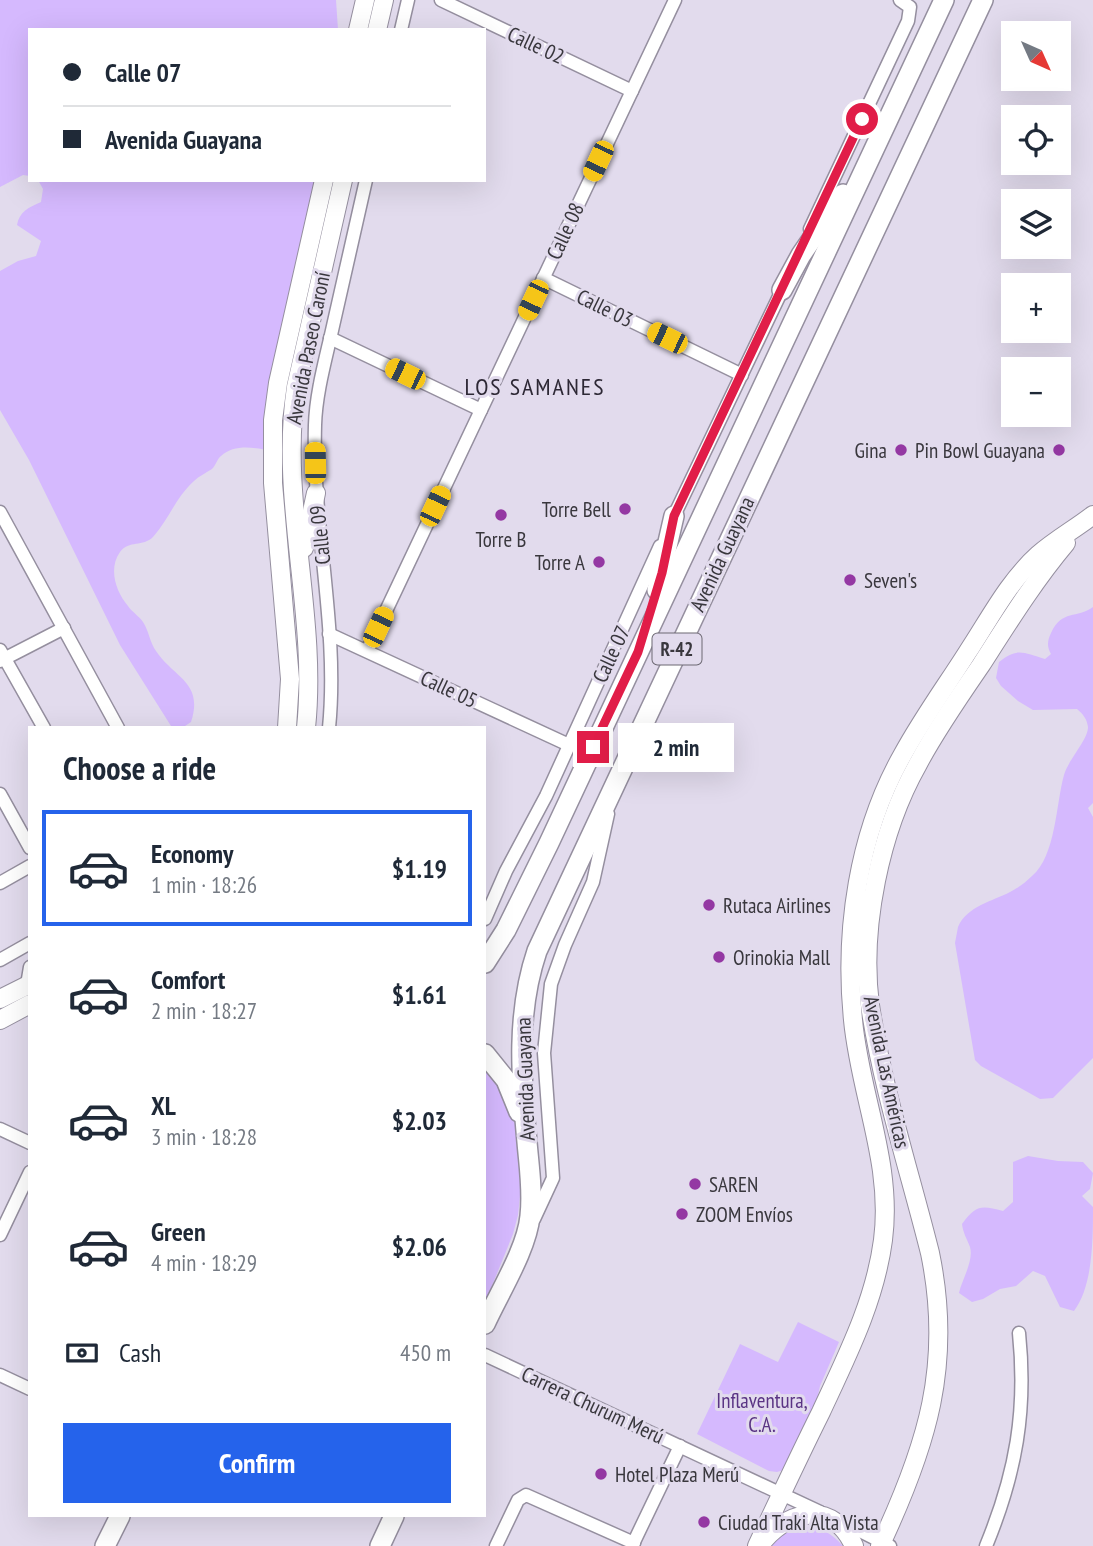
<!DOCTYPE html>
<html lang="en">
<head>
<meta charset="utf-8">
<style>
  :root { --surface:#fff; --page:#f6f6f7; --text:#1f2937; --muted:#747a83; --line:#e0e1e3; --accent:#2563eb }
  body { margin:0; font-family:"PT Sans Narrow",sans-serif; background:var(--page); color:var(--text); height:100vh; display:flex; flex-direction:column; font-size:26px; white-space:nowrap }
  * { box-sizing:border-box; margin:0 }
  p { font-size:23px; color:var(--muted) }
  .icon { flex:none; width:38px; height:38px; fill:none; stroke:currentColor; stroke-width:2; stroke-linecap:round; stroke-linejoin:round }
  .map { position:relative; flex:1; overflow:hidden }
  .sheet { position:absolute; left:28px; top:726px; width:458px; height:791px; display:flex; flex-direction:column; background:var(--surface); border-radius:0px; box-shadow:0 7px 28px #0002 }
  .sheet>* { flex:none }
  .guide { position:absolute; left:28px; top:28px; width:458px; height:154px; border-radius:0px; box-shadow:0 7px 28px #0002; display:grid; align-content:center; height:154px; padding:0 35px; background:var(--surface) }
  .needle { width:46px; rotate:135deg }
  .fabs { position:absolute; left:1001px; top:21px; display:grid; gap:14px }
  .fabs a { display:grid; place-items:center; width:70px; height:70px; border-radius:0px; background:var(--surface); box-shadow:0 7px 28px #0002; font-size:35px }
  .end { position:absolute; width:32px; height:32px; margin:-16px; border:9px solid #e11d48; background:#fff; box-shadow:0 0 0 4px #fff }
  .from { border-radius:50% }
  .bubble { position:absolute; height:49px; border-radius:0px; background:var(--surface); box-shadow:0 7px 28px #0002; font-size:23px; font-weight:600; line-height:49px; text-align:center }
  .car { position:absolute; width:21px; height:42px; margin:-21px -10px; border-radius:9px; box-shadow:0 0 5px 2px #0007; background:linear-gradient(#f5c518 24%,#345 0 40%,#f5c518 0 76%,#345 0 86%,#f5c518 0) }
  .guide b { display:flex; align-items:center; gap:24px; height:66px; font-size:26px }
  .guide b+b { border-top:2px solid var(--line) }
  .guide i { width:18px; height:18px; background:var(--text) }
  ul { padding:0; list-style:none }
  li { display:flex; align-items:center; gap:21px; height:116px; margin:0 14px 10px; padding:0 21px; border:4px solid transparent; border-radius:0px }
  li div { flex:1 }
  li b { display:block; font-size:26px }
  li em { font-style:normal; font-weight:600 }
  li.selected { border-color:var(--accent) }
  li>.icon { width:63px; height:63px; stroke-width:1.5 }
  h2 { padding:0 35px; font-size:32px; line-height:84px }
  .pay { display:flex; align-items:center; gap:18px; height:77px; padding:0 35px; font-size:26px }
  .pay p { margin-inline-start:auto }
  .primary-button { display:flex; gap:14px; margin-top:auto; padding:14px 35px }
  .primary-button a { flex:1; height:80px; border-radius:0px; background:var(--accent); color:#fff; font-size:28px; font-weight:600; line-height:80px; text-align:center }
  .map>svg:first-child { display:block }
</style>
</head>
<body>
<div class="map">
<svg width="1093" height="1546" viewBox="0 0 1093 1546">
  <rect width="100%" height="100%" fill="#e2dbed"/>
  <g fill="#d5b9fe">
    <path d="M0 0H336L338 30H30V176L23 175 0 187Z"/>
    <path d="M38 180H323L273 451C256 448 235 443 221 456 217 459 216 465 212 469 206 473 199 476 194 481 176 497 169 519 153 537 143 547 129 540 120 552 108 569 116 592 128 606 132 612 139 616 143 622 149 631 150 643 156 651 174 678 204 682 191 722L182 728 171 726 120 645 29 460 0 410V271L18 261 36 256 41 241 17 225C19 212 29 207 41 202L43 189Z"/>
    <path d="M1093 607V803L1088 808 1093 817V1058L1053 1098 1040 1099 981 1066 975 1060 955 943C956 938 957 932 958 927 967 906 993 901 1010 892 1018 888 1026 882 1032 876 1056 856 1056 803 1064 775 1068 760 1088 740 1088 727 1087 719 1083 714 1077 709L1033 710 1018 701 1001 686 996 678 999 662C1017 647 1024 653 1045 659L1051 654C1047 647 1047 641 1051 633 1062 609 1077 619 1093 607Z"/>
    <path d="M485 1066 515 1110 522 1178 518 1215 513 1234 485 1303Z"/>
    <path d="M1028 1156 1058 1161 1083 1162 1093 1173 1090 1189 1082 1196 1093 1207C1093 1239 1093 1286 1074 1311L1060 1307 1045 1276 1033 1271 1016 1286 1000 1289 983 1299 972 1302 959 1293C962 1279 974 1261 970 1247 967 1239 963 1233 962 1224 976 1205 981 1205 1003 1211L1013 1202V1162Z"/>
    <path d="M798 1322 839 1342 820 1386 815 1409 787 1469 777 1472 769 1471 697 1434 740 1344 778 1362Z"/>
    <path d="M801 1527C819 1527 831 1532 843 1546H770C778 1536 788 1529 801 1527Z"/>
  </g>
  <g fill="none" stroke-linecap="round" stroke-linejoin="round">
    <g stroke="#958f9f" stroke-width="15">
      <g id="street">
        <path d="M441 0 632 91"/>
        <path d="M401 30 408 0"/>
        <path d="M810 229 908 21 910 7 900 0"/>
        <path d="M543 278 742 375"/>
        <path d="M330 338 481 410"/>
        <path d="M0 512 118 728"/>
        <path d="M672 520 785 284"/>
        <path d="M329 634 569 745"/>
        <path d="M0 650 44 728"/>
        <path d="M367 651 675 0"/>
        <path d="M0 661 64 628"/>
        <path d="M329 728C339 627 312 526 315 425 316 392 326 358 333 326 344 277 355 229 366 180"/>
        <path d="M0 794 30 848"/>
        <path d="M0 883 30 866"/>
        <path d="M485 919 506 871 546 796 660 546"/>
        <path d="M0 960 30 943"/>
        <path d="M27 985 30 967"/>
        <path d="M0 1129 30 1143"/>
        <path d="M534 1219 553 1178 544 1053 551 984 565 945 593 882 608 814"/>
        <path d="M0 1235 30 1172"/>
        <path d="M485 1355 820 1512"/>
        <path d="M0 1375 30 1389"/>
        <path d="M840 1521 890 1546"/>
        <path d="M496 1546 518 1500 526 1495 634 1543"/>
        <path d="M632 1546 680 1446"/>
        <path d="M986 1546C1016 1473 1027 1411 1019 1333"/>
      </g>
    </g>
    <g stroke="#958f9f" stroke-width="20">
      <g id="secondary">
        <path d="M358 30 365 0"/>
        <path d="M377 30 384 0"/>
        <path d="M304 548 316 493"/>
        <path d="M287 728 290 679 273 483V420L278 383 324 180"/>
        <path d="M306 728C318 614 279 501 296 387L343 180"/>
        <path d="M0 999 30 984"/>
        <path d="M0 1020 30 1004"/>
        <path d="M764 1540C792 1508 834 1502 854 1546"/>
        <path d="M757 1546C778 1501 799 1456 821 1412 847 1356 875 1301 883 1240 893 1164 860 1095 853 1020 844 931 858 833 903 754 922 719 946 686 967 653 989 620 1008 582 1038 555 1055 540 1075 529 1093 515"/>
        <path d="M880 1546C927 1446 953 1364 930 1253 910 1173 882 1087 870 1005 860 928 880 831 918 764 936 730 959 697 981 665 1008 623 1034 581 1066 543"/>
      </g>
    </g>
    <g stroke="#958f9f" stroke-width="22">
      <g id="primary">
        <path d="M782 290 801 255 843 194"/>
        <path d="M657 590 674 516"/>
        <path d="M485 963 506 930 549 843 944 0"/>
        <path d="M485 1054 506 1080 519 1112"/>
        <path d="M485 1324C499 1293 527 1249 530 1216 533 1191 529 1166 527 1142 521 1077 516 1013 537 951L983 0"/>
        <path d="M105 1546 120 1516"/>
        <path d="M380 1546 394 1516"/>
      </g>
    </g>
    <use href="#street" stroke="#fff" stroke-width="12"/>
    <use href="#secondary" stroke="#fff" stroke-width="18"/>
    <use href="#primary" stroke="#fff" stroke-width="19"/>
  </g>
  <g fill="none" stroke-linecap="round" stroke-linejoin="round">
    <path stroke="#e11d48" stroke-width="9" d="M593 747 638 652 662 573 674 516 862 119"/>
  </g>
  <g fill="#9438a3" stroke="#e2dbed" stroke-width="2.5">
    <circle cx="901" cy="450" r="7"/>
    <circle cx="1059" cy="450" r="7"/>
    <circle cx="625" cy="509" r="7"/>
    <circle cx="501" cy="515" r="7"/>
    <circle cx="599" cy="562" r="7"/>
    <circle cx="850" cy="580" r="7"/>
    <circle cx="709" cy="905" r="7"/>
    <circle cx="719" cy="957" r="7"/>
    <circle cx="695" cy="1184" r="7"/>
    <circle cx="682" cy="1214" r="7"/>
    <circle cx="601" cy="1474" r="7"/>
    <circle cx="704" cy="1522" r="7"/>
  </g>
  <g text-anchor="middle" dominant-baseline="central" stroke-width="6" stroke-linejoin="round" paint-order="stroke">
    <rect fill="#e2dbed" stroke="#6c6872" stroke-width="2" x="652.5" y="633.5" width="49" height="31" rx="5"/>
    <g font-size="19" font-weight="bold" fill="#39373d">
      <text x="677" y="649">R-42</text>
    </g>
    <g font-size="21" fill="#39373d" stroke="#e2dbed">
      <text transform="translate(536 45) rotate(25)">Calle 02</text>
      <text transform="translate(565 231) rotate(-65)">Calle 08</text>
      <text transform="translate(605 308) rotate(26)">Calle 03</text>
      <text transform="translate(308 348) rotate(-79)">Avenida Paseo Caroní</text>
      <text transform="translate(320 535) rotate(-96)">Calle 09</text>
      <text transform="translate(722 554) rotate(-65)">Avenida Guayana</text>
      <text transform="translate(611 654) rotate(-65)">Calle 07</text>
      <text transform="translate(449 689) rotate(25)">Calle 05</text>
      <text transform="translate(887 1072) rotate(78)">Avenida Las Américas</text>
      <text transform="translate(525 1079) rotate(-92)">Avenida Guayana</text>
      <text transform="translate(593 1405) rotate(25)">Carrera Churum Merú</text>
    </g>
    <g font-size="21" fill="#39373d" stroke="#e2dbed" text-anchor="start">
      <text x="887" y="450" text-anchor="end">Gina</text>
      <text x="1045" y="450" text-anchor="end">Pin Bowl Guayana</text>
      <text x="611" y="509" text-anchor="end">Torre Bell</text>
      <text x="501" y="539" text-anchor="middle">Torre B</text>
      <text x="585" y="562" text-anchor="end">Torre A</text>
      <text x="864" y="580">Seven's</text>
      <text x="723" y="905">Rutaca Airlines</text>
      <text x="733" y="957">Orinokia Mall</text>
      <text x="709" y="1184">SAREN</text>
      <text x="696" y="1214">ZOOM Envíos</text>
      <text x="615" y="1474">Hotel Plaza Merú</text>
      <text x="718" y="1522">Ciudad Traki Alta Vista</text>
    </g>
    <g font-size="21" fill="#5a3484" stroke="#e2dbed">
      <text x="762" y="1400">Inflaventura,<tspan x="762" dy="24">C.A.</tspan></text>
    </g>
    <g font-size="24" letter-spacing="2" fill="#2d2835" stroke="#e2dbed">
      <text x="535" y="386">LOS SAMANES</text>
    </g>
  </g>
</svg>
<div class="fabs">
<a><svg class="needle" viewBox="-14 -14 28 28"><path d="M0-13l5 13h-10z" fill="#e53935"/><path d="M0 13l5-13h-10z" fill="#747a83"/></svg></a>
<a><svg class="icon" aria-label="locate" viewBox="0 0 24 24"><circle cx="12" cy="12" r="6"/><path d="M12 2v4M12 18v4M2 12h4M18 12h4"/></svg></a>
<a><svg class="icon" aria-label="layers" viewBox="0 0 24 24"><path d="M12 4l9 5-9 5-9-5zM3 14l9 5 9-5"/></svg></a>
<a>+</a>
<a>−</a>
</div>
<i class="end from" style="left:862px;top:119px"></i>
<i class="end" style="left:593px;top:747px"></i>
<div class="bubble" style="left:618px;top:723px;width:116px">2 min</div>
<i class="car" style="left:598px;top:161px;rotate:205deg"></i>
<i class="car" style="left:533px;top:300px;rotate:205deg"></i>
<i class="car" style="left:667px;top:338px;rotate:296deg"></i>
<i class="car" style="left:405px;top:374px;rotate:296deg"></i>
<i class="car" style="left:315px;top:463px;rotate:359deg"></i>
<i class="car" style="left:435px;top:506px;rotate:25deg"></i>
<i class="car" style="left:378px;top:627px;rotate:25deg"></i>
<div class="guide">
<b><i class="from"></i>Calle 07</b>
<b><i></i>Avenida Guayana</b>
</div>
<section class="sheet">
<h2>Choose a ride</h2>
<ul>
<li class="selected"><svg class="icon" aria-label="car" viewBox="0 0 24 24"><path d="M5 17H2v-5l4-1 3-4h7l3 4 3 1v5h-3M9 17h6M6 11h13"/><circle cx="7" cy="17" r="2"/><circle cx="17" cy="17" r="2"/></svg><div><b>Economy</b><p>1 min · 18:26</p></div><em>$1.19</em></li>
<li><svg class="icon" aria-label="car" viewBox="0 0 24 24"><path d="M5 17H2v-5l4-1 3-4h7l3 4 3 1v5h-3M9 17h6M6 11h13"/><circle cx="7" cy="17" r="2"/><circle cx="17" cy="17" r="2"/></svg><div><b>Comfort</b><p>2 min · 18:27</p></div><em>$1.61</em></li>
<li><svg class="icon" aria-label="car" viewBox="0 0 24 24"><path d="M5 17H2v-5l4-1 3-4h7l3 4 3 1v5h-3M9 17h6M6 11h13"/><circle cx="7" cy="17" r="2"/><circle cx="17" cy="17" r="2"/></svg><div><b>XL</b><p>3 min · 18:28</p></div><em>$2.03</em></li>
<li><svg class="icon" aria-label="car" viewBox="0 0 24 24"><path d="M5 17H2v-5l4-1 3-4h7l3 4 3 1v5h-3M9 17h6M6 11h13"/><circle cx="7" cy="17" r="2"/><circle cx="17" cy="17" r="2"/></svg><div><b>Green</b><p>4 min · 18:29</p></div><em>$2.06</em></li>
</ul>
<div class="pay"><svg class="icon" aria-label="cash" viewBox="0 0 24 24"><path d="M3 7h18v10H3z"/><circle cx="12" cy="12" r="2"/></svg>Cash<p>450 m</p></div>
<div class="primary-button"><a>Confirm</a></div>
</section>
</div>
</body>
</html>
